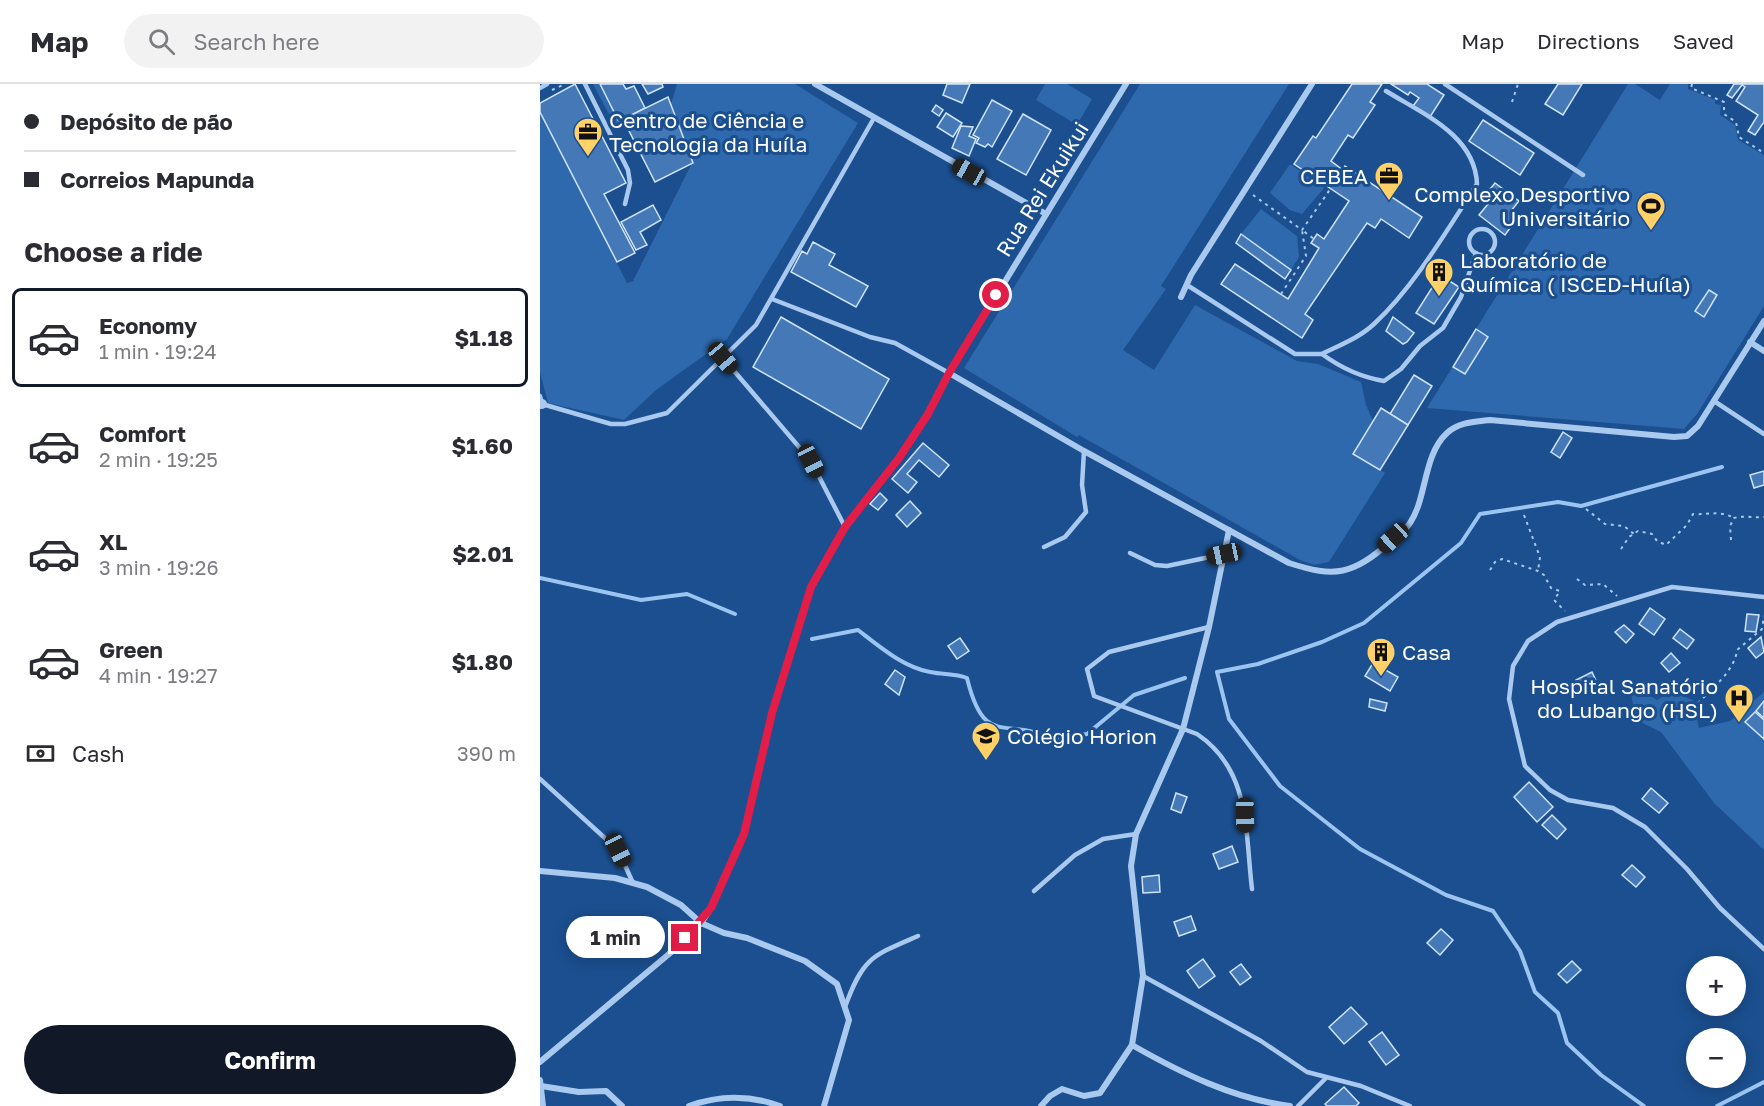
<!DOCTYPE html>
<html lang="en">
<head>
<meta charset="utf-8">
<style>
  :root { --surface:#fff; --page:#f2f2f3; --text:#2b2b33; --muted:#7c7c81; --line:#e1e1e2; --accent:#111827 }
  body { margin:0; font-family:"Golos Text",sans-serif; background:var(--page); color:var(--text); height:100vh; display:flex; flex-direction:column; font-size:22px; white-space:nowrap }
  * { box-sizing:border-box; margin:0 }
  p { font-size:20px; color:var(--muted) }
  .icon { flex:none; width:33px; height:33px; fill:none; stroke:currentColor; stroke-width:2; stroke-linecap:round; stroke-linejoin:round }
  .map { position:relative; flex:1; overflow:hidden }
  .panel { display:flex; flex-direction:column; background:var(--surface); width:540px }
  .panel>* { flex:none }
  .guide { display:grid; align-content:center; height:132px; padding:0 24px; background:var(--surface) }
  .controls { position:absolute; left:1146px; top:872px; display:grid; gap:12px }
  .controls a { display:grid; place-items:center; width:60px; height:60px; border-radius:50%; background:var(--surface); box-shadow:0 3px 15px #0003; font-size:30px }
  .end { position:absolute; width:27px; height:27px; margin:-14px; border:8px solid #e11d48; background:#fff; box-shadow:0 0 0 3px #fff }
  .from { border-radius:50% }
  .bubble { position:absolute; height:42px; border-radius:21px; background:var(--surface); box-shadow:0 3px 15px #0003; font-size:20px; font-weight:700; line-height:42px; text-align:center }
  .car { position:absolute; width:18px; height:36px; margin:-18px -9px; border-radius:8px; box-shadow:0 0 4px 2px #0007; background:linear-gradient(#222 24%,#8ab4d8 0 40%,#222 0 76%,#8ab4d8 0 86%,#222 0) }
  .guide b { display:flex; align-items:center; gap:21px; height:57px; font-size:22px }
  .guide b+b { border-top:2px solid var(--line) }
  .guide i { width:15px; height:15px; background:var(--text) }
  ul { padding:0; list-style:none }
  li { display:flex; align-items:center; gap:18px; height:99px; margin:0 12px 9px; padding:0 12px; border:3px solid transparent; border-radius:9px }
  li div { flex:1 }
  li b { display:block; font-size:22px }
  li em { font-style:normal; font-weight:700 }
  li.active { border-color:var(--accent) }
  li>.icon { width:54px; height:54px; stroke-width:1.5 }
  h2 { padding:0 24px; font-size:27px; line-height:72px }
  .pay { display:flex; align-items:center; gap:15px; height:66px; padding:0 24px; font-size:22px }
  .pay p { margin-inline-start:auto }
  .cta { display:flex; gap:12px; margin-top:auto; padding:12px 24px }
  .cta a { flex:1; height:69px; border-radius:36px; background:var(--accent); color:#fff; font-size:24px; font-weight:700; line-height:69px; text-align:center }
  header { display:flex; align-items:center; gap:36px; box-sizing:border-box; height:84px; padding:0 30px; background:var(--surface); border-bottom:2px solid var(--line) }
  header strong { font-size:28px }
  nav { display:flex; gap:33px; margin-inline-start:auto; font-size:21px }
  .search { width:420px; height:54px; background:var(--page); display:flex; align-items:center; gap:15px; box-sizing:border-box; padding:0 21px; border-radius:33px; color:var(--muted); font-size:22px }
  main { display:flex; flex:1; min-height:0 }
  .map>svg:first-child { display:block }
</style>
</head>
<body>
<header>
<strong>Map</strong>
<div class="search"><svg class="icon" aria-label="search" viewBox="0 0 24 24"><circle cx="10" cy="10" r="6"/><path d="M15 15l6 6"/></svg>Search here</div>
<nav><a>Map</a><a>Directions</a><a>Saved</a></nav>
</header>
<main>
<section class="panel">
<div class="guide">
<b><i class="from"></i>Depósito de pão</b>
<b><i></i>Correios Mapunda</b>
</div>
<h2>Choose a ride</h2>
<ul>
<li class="active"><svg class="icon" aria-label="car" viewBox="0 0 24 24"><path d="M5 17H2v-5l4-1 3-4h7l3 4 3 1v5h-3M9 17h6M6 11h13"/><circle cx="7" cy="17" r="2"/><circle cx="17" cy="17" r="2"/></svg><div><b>Economy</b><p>1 min · 19:24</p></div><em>$1.18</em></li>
<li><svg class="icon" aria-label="car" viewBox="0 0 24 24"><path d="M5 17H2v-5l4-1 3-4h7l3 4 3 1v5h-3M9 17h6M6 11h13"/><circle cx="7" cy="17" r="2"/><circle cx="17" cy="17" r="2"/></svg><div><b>Comfort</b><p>2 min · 19:25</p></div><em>$1.60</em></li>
<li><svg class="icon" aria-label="car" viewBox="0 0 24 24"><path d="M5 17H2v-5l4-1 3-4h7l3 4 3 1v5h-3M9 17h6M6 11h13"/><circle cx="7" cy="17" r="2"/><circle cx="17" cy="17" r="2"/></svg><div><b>XL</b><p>3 min · 19:26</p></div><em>$2.01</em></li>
<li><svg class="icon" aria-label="car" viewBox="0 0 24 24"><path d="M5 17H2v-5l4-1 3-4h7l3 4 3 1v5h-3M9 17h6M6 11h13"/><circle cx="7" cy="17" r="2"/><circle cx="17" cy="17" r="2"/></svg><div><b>Green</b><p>4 min · 19:27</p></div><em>$1.80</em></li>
</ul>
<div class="pay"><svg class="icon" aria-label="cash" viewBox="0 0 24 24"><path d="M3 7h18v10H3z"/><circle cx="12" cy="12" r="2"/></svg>Cash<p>390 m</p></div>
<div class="cta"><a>Confirm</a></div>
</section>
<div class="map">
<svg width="1224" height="1022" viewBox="0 0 1224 1022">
  <rect width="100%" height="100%" fill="#1b4f8f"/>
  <g fill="#2e69ad">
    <path d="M53 0H60L79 38 74 40Z"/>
    <path d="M137 0H255L318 39 187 255 116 306 84 336 8 319 0 288V28L87 199 93 197 152 79 131 20Z"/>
    <path d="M505 0H527L552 15 537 41 496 16Z"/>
    <path d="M600 0H749L621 202 626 205 583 266 614 286 655 221 757 277 778 280 821 298 826 321 833 337 813 370 845 389 789 478 774 481 760 476 539 351 537 353 424 284Z"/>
    <path d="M1088 0H1095L1120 16 1130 0H1148V5L1175 16V20L1181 21 1180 31 1195 41 1198 56 1224 71V222L1157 330 1144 345 887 324Z"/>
    <path d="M750 80 784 104 762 130 750 126 730 109Z"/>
    <path d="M721 125 757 152 759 173 751 186 701 150Z"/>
    <path d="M1089 599 1117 616 1131 608 1153 616 1159 644 1190 637 1224 608V766L1174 719 1121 648 1096 636Z"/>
  </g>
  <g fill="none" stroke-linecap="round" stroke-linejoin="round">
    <g stroke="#9cc4f0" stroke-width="4">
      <path d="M0 494 101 516 147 510 195 530"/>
      <path d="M272 555 318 546C340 563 363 583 390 588 404 591 414 589 427 594 445 668 468 630 512 656L547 650 594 611 645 594"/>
      <path d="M1104 1022 1061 991 1027 959 1018 929 995 908 980 867 953 827 906 811 820 765 740 702 689 635 677 588 718 580 782 558 824 539 921 459 940 430 1018 418 1041 422 1182 383"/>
      <path d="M1177 1022 1224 998"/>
    </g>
  </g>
  <g fill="#4478b7" stroke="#cfe3fa" stroke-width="1.5">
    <path d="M35 0 86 99 64 110 95 169 77 178 0 28V19Z"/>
    <path d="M60 0H83L86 5 94 2 105 24 79 38Z"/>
    <path d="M102 0H122L123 3 108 10Z"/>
    <path d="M407 0H430L422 19 403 11Z"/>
    <path d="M812 0H842L830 18 835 21 813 54 808 51 791 77 803 86 805 82 882 133 869 154 841 135 835 144 827 139 765 230 773 236 762 254 681 200 695 180 748 215 779 164 771 159 777 150 784 155 809 117 754 80 773 52 776 54Z"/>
    <path d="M851 0H887L904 11 890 33 873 22 879 14 870 8 868 11Z"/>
    <path d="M1018 0H1042L1023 31 1005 20Z"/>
    <path d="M1194 0H1224V38L1215 51 1208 47 1218 31 1196 17 1205 3 1202 1 1192 14 1187 11Z"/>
    <path d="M128 13 153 79 115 98 83 35Z"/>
    <path d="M452 16 472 27 452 63 448 60 445 63 436 59 439 54 433 51Z"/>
    <path d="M396 21 403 26 399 32 392 27Z"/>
    <path d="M406 29 422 39 413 53 397 43Z"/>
    <path d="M483 30 511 46 486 91 457 75Z"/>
    <path d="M943 36 994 69 980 91 929 57Z"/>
    <path d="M421 42 433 43 429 52 436 55 429 72 412 64Z"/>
    <path d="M955 99 979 117 971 127 978 133 965 151 939 131 948 120 942 115Z"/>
    <path d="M113 121 121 136 100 148 107 161 96 166 81 138Z"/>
    <path d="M701 150 751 186 745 195 696 159Z"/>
    <path d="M273 158 295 170 289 181 328 202 316 223 251 188 262 167 267 170Z"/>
    <path d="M900 191 919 203 894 240 876 229Z"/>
    <path d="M1169 206 1177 211 1164 233 1155 227Z"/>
    <path d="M241 233 349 295 321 345 213 283Z"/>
    <path d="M853 233 874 249 867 258 863 260 846 247Z"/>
    <path d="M936 245 948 253 925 290 913 283Z"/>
    <path d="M874 291 892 302 868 341 850 330Z"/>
    <path d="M841 324 868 341 840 386 813 370Z"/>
    <path d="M1023 348 1032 354 1020 374 1011 368Z"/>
    <path d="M383 359 409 381 399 393 379 376 367 390 377 398 368 409 352 395Z"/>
    <path d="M1224 387V401L1214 404 1210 391Z"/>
    <path d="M340 409 347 416 338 426 330 420Z"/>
    <path d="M370 417 381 429 367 443 356 431Z"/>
    <path d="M1110 524 1125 535 1114 551 1099 540Z"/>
    <path d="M1207 530 1219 531 1216 548 1205 547Z"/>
    <path d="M1084 541 1094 550 1086 559 1075 548Z"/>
    <path d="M1140 545 1154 556 1147 565 1133 554Z"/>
    <path d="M1221 553 1224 568 1216 574 1208 564Z"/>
    <path d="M420 554 429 567 417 575 408 562Z"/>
    <path d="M1131 569 1140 579 1129 588 1121 579Z"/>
    <path d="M833 579 858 593 850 607 825 592Z"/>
    <path d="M355 586 365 593 359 611 345 600Z"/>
    <path d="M1052 588 1059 603 1044 611 1036 596Z"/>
    <path d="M830 615 847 619 845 627 829 623Z"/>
    <path d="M1224 617V634L1216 627Z"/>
    <path d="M1215 628 1224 636V655L1205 638Z"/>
    <path d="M989 698 1013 723 997 738 974 713Z"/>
    <path d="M1111 704 1128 719 1119 729 1102 715Z"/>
    <path d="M636 709 647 713 641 729 631 725Z"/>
    <path d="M1012 731 1026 745 1017 755 1002 741Z"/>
    <path d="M692 762 698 778 679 785 673 770Z"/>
    <path d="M1092 781 1105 793 1096 803 1082 791Z"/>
    <path d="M619 791 620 808 603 809 602 793Z"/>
    <path d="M651 832 656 846 639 852 634 838Z"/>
    <path d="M901 845 913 856 900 871 887 859Z"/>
    <path d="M663 875 675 892 659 904 647 887Z"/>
    <path d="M1032 877 1041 886 1027 899 1018 890Z"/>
    <path d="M701 880 711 893 700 901 690 888Z"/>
    <path d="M811 923 827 940 804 960 789 943Z"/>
    <path d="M842 948 859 971 846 981 829 958Z"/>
    <path d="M804 1003 819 1019 816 1022H787L785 1020Z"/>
  </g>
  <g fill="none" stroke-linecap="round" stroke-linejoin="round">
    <g stroke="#a9c9ee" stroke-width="2" stroke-dasharray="3 4.5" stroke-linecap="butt">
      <path d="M1152 0 1151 4 1184 18V30L1196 38 1199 53 1224 69"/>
      <path d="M12 6 25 0"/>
      <path d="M972 18 978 0"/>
      <path d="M713 111 762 146 791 104"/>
      <path d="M741 210 766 172 762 146 774 155"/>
      <path d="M1046 425 1065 440 1084 442 1094 450"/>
      <path d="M984 431 1000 473 998 487"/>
      <path d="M1191 456 1190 442 1194 434C1205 431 1213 434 1224 433"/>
      <path d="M1081 465 1089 453 1098 447 1112 450 1117 457 1126 461 1147 441 1153 430C1169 431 1180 426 1194 434"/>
      <path d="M950 486 955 478 962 475 998 487 1004 491 1011 504 1020 507 1014 516 1025 527"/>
      <path d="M1037 495 1045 501 1063 500 1077 512"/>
      <path d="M1158 619C1172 605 1195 586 1197 566L1222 545 1224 532"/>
    </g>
    <g stroke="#a9c9ee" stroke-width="4.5">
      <path d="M45 0 88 86 90 99 85 120"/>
      <path d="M905 0 1043 91"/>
      <path d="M0 4 7 0"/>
      <path d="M846 7C883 30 935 51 937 100 907 146 874 203 834 240 819 254 800 261 782 270 801 284 820 293 844 297L861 285 880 262 903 244 921 213 936 169"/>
      <circle cx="942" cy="158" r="13"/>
      <path d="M647 201 755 270H782"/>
      <path d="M232 215 330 253 355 259 409 289"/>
      <path d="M183 274 271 377 305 443"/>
      <path d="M0 312 2 320 71 340H85L127 329 216 241 334 34"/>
      <path d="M1174 317 1224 350"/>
      <path d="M504 463 525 453 546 428 542 401 544 367"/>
      <path d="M590 469 615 481 627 482 684 470"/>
      <path d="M1224 513 1132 503 1017 538 988 557 973 582 969 615 985 682 1010 706 1028 716 1073 724 1105 743 1147 785 1180 824 1224 865"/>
      <path d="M669 543 569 568 547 585 554 612 657 650C711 686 705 748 712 805"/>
      <path d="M0 695 78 766 93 799"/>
      <path d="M494 807 535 771 563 755 596 750"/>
      <path d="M603 892 721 957 767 988 821 1002 870 1022"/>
      <path d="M305 923C323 873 332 872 378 852"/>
      <path d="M758 1022 786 994"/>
    </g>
    <g stroke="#a9c9ee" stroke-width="6">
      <path d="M275 0 506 130"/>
      <path d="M641 213 651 191 772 0"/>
      <path d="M1210 258 1224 267"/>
      <path d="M409 289 544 367 749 479C795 494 813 491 850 458 856 452 866 446 870 439 887 414 883 371 907 349 919 338 935 338 950 336L1134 353 1147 352 1158 342 1224 237"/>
      <path d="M0 787 75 794 107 803 141 821 161 839 184 849 207 854 265 877 297 900 309 936 284 1022"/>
      <path d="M592 961C641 989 694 1015 750 1022"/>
      <path d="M0 978 129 870 161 839 171 824 204 750 232 629 271 503 305 443 359 374 388 330 409 289 586 0"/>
      <path d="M0 996 3 1022"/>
      <path d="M1 1002 39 1008 66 1007 82 1022"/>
      <path d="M149 1022C179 1011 210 1011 240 1022"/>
      <path d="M501 1022 510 1012 522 1005 544 1012 560 1009 592 961 603 892 591 782 596 750 643 645 669 543 689 446"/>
    </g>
    <path stroke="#a9c9ee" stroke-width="10" d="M0 320H2"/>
  </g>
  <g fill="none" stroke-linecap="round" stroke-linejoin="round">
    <path stroke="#e11d48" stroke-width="8" d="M145 854 171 824 204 750 232 629 271 503 305 443 359 374 388 330 409 289 456 211"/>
  </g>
  <defs>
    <g id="office-pin" transform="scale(1.5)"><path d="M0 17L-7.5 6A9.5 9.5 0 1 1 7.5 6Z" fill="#ffd166" stroke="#1b4f8f"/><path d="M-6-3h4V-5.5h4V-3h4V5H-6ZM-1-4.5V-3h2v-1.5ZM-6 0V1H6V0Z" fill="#111"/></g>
    <g id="stadium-pin" transform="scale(1.5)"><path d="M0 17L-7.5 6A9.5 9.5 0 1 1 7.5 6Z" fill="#ffd166" stroke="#1b4f8f"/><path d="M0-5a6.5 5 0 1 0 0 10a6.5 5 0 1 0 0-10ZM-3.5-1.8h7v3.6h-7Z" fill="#111"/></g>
    <g id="building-pin" transform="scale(1.5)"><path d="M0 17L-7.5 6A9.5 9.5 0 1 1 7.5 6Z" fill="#ffd166" stroke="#1b4f8f"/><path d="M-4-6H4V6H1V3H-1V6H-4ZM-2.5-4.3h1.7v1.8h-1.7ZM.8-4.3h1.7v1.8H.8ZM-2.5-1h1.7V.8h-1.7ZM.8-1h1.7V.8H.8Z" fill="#111"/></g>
    <g id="hospital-pin" transform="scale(1.5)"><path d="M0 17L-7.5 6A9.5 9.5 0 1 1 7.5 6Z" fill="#ffd166" stroke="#1b4f8f"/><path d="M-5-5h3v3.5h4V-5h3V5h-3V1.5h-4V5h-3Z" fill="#111"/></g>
    <g id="school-pin" transform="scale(1.5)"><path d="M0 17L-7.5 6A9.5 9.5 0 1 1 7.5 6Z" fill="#ffd166" stroke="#1b4f8f"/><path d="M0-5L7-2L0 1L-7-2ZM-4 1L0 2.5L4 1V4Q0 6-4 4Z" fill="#111"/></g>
  </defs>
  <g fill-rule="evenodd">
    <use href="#office-pin" x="48" y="48"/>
    <use href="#office-pin" x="849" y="92"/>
    <use href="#stadium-pin" x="1111" y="122"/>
    <use href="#building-pin" x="899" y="188"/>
    <use href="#building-pin" x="841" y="568"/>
    <use href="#hospital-pin" x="1199" y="614"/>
    <use href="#school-pin" x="446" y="652"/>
  </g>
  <g text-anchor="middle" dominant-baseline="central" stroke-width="6" stroke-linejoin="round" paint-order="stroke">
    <g font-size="21" fill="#fff" stroke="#1b4f8f" text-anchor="start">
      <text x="69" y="36">Centro de Ciência e<tspan x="69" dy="24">Tecnologia da Huíla</tspan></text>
      <text x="828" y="92" text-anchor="end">CEBEA</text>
      <text x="1090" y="110" text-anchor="end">Complexo Desportivo<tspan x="1090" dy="24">Universitário</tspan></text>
      <text x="920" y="176">Laboratório de<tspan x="920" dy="24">Química ( ISCED-Huíla)</tspan></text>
      <text x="862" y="568">Casa</text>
      <text x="1178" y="602" text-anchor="end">Hospital Sanatório<tspan x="1178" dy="24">do Lubango (HSL)</tspan></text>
      <text x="467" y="652">Colégio Horion</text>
    </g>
    <g font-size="21" fill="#fff" stroke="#1b4f8f">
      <text transform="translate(502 105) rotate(-58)">Rua Rei Ekuikui</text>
    </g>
  </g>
</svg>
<div class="controls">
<a>+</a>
<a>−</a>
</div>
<i class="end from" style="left:456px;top:211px"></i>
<i class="end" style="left:145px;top:854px"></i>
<div class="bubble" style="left:26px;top:832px;width:99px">1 min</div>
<i class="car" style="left:429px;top:88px;rotate:299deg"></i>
<i class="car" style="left:183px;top:274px;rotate:140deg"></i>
<i class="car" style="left:271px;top:377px;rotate:153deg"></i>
<i class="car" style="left:853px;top:454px;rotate:227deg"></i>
<i class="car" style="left:684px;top:470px;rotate:258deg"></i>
<i class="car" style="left:705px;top:731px;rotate:179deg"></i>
<i class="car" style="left:78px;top:766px;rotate:154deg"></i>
</div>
</main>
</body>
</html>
